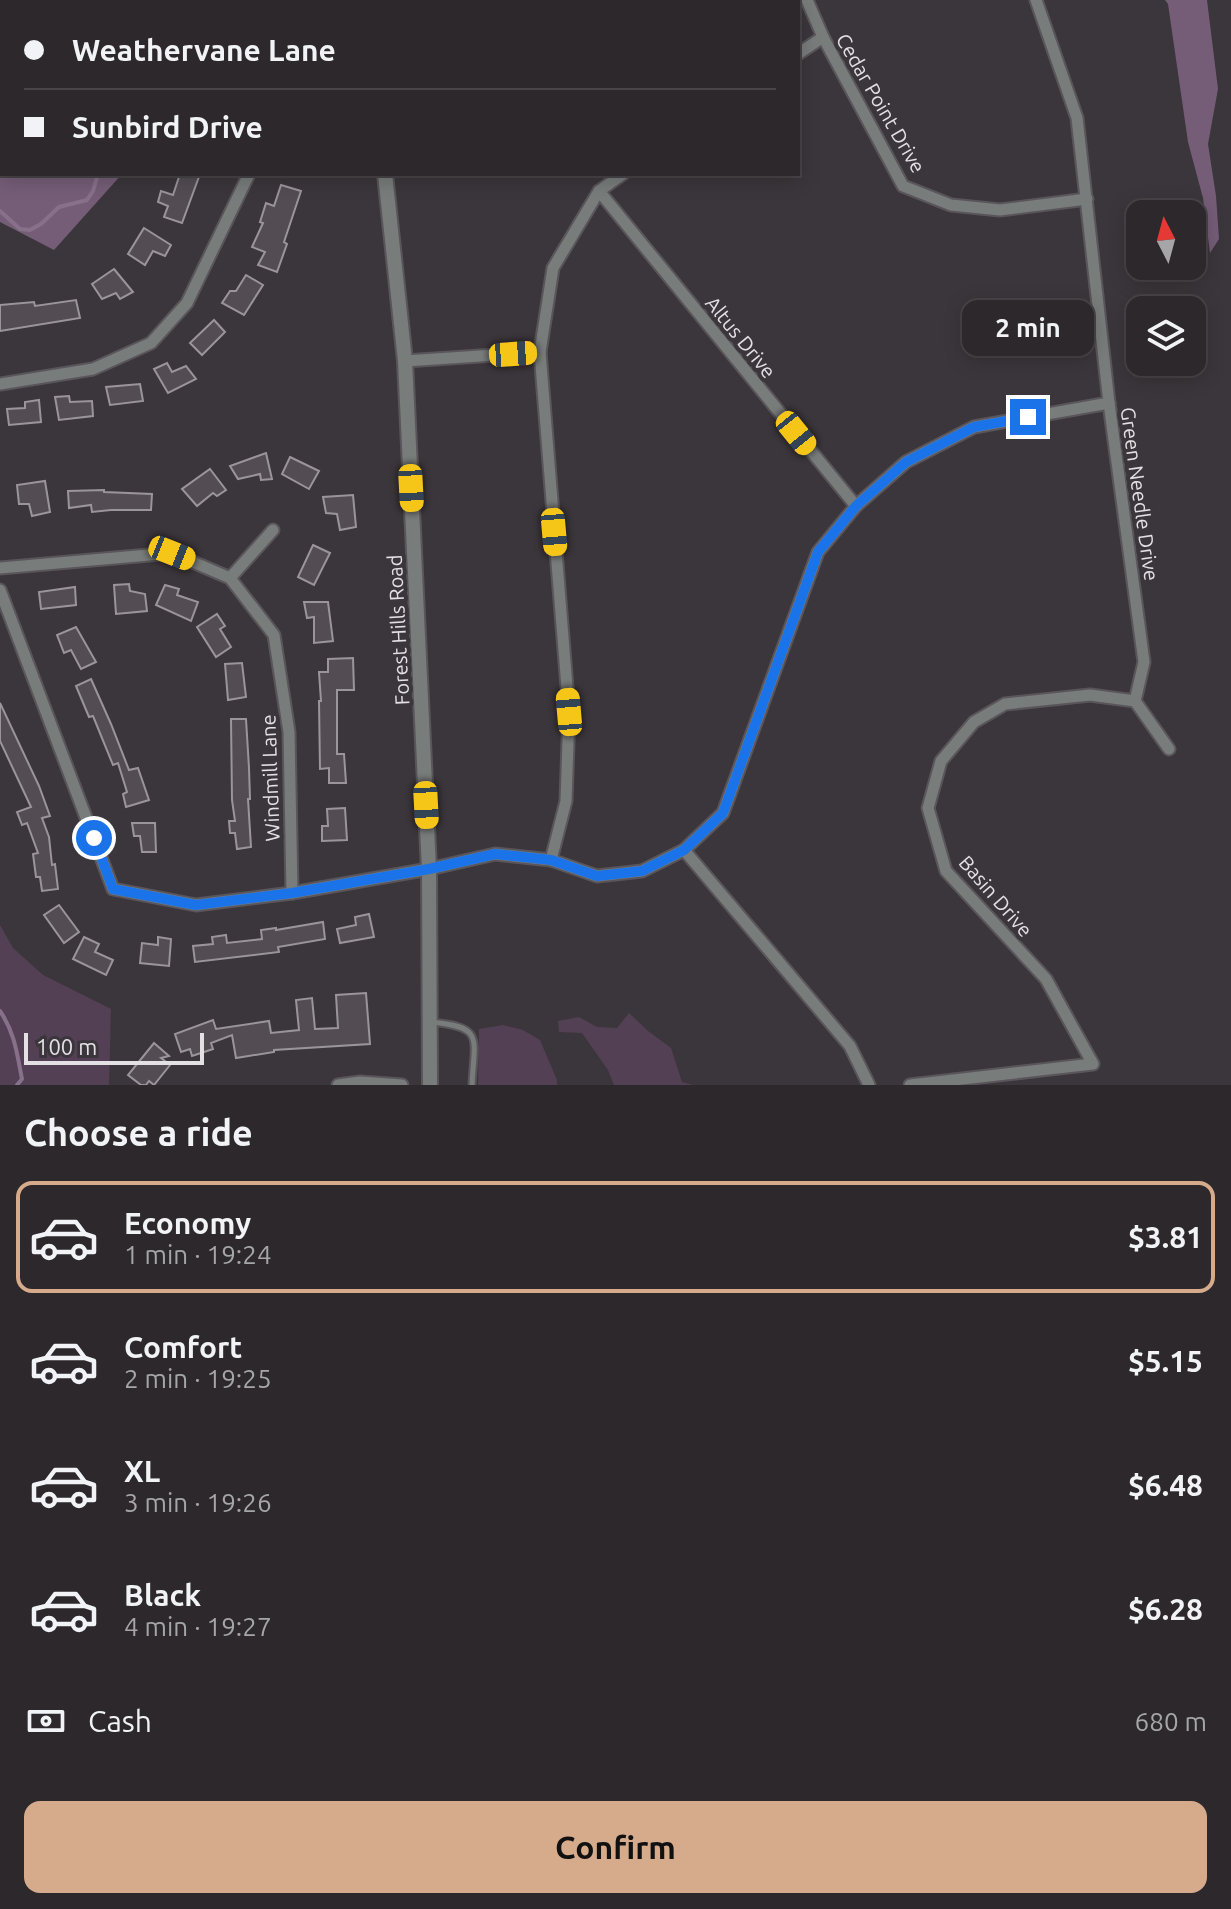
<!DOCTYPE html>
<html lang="en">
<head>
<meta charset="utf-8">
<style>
  :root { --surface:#2c282c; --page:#383438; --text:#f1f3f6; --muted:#a6a6a9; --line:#484448; --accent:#d6ab8b }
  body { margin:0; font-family:Ubuntu,sans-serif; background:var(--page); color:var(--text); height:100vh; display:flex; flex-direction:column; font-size:30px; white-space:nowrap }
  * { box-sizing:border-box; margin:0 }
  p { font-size:26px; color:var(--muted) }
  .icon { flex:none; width:44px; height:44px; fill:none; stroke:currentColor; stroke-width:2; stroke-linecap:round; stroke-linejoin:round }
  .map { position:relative; height:1085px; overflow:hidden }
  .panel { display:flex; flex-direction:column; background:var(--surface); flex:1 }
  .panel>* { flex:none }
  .guide { position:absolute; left:0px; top:0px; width:800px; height:176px; box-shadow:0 4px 20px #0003,0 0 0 2px var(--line); display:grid; align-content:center; height:176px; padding:0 24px; background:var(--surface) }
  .needle { width:52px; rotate:354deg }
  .fabs { position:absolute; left:1126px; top:200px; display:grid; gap:16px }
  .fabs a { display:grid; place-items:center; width:80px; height:80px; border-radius:16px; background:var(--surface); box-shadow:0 4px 20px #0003,0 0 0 2px var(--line); font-size:40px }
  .scale { position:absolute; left:24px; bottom:20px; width:180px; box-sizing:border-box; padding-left:8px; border:4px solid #e4e1e5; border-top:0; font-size:22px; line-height:28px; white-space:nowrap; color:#e4e1e5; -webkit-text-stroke:6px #3b363b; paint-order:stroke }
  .end { position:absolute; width:36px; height:36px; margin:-18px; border:10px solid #1a73e8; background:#fff; box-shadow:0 0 0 4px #fff }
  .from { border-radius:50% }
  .bubble { position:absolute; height:56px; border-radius:16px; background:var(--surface); box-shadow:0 4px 20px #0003,0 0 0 2px var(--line); font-size:26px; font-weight:600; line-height:56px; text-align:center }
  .car { position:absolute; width:24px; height:48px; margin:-24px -12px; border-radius:10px; box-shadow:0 0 6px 2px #0007; background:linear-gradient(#f5c518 24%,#345 0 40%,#f5c518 0 76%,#345 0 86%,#f5c518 0) }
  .guide b { display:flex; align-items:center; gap:28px; height:76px; font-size:30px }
  .guide b+b { border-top:2px solid var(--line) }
  .guide i { width:20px; height:20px; background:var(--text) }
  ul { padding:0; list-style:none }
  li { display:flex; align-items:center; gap:24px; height:112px; margin:0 16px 12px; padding:0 8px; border:4px solid transparent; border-radius:16px }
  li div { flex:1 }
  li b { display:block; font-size:30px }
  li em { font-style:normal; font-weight:600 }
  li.selected { border-color:var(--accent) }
  li>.icon { width:72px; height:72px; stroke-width:1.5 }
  h2 { padding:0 24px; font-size:36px; line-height:96px }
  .pay { display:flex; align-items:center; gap:20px; height:88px; padding:0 24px; font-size:30px }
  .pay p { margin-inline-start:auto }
  .action { display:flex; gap:16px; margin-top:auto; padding:16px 24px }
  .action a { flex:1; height:92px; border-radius:16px; background:var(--accent); color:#111; font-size:32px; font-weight:600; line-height:92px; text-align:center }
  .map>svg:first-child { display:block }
</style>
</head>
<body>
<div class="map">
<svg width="1231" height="1085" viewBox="0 0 1231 1085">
  <rect width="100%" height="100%" fill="#3b363b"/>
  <g fill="#534054">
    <path d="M0 925 13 948 43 975 111 1009 109 1085H0Z"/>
    <path d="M629 1013 648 1031 671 1048 682 1082 693 1085H614L608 1070 582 1033 559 1032 558 1021 579 1017 597 1027 617 1028Z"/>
    <path d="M503 1025 523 1030 540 1040 557 1080V1085H478L479 1029Z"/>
  </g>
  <g fill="#755d77">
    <path d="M1165 0H1207L1218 89 1208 144 1216 196 1219 239 1210 253 1203 198 1188 142 1168 4Z"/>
    <path d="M2 90V174H122L54 250 0 222V91Z"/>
  </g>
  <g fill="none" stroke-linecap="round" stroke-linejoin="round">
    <g stroke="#88708a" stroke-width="4">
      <path d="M214 2 216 0"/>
      <path d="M0 211 20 229 30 230 41 224 59 207 87 200 93 191 98 174"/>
      <path d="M0 1011C15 1033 17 1054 22 1079L17 1085"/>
    </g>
  </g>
  <g fill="#534d53" stroke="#9a949b" stroke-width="2">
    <path d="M180 174H200L182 223 164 217 168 206 158 202 161 191 173 195Z"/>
    <path d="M281 185 301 191 284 242 287 244 277 272 258 265 265 252 252 247 263 223 260 222 266 203 274 206Z"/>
    <path d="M144 228 171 245 165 256 153 251 145 265 128 254Z"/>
    <path d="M114 269 133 292 120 299 116 293 102 299 92 284Z"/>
    <path d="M246 275 263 285 244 315 222 303 230 291H236Z"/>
    <path d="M76 300 80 318 0 331V305L34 302 35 306Z"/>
    <path d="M214 320 225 332 202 355 190 343Z"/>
    <path d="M167 363 172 372 186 366 196 379 168 393 154 369Z"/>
    <path d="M140 384 143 401 110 405 106 387Z"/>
    <path d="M69 396 70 402 92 401 93 416 59 420 55 397Z"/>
    <path d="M39 400 41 422 9 425 7 409 25 408V402Z"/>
    <path d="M266 453 272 479 261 480 260 474 238 479 230 466Z"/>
    <path d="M290 457 319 471 309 489 282 474Z"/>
    <path d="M210 469 226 490 217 496 213 493 197 506 182 489Z"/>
    <path d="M45 481 50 512 32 516 29 504H19L17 485Z"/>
    <path d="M104 490V492L152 494 151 510H111L92 512 91 505 69 508 68 491Z"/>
    <path d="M353 495 356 527 340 530 337 514 326 513 323 497Z"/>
    <path d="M313 545 330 553 314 585 298 577Z"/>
    <path d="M129 584 130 591 145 594 147 611 116 614 114 585Z"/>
    <path d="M165 585 179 589 177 595 198 602 191 621 156 605Z"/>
    <path d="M75 587 76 605 41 609 39 592Z"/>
    <path d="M304 602H328L333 641 314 643V617L307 618Z"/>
    <path d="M217 614 225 626 220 629 231 647 216 657 197 627Z"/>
    <path d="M76 627 96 662 81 669 71 650 64 653 57 635Z"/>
    <path d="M353 658 354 690H337V754H344L346 783H329V768L320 769 319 701H321L319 672H328V659Z"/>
    <path d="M242 663 246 697 228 700 225 664Z"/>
    <path d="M91 679 111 724 129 770 138 768 149 800 126 807 123 794 127 792 118 763 113 765 93 716 89 717 76 686Z"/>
    <path d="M0 703 39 786 50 816 42 818 49 837 52 865 55 864 58 889 42 891 40 877H36L33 854 38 853 27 823 22 825 17 812 31 807 0 741Z"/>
    <path d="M231 719H246L249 768 250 799H248L251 847 237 849 235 833H230L229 821H235L232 800Z"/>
    <path d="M345 808 347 840 322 841V826H328L327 809Z"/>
    <path d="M132 823H155L156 852H142L140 836H134Z"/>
    <path d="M59 905 79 932 64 943 44 915Z"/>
    <path d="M369 914 374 937 340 943 337 929 356 925 355 917Z"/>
    <path d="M323 922 325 939 278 947 279 952 195 962 193 946 213 944 212 937 226 935 227 943 262 939 261 930 276 928V930Z"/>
    <path d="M84 937 99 944 95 952 113 960 106 975 73 959Z"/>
    <path d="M158 937 171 939 169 966 140 963 142 943 158 945Z"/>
    <path d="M366 993 370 1044 274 1050V1052L236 1058 232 1035 211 1043 213 1049 192 1056 190 1049 181 1052 175 1034 213 1020 216 1029 269 1021 271 1033 299 1030 296 1000 312 998 315 1029 338 1028 336 995Z"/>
    <path d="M154 1043 169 1056 161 1058 170 1065 154 1085 149 1081 146 1085H141L128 1075Z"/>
  </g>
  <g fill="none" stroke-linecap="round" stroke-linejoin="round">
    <g stroke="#59555a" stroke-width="9">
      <path id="service" d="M431 1022C485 1027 474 1038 472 1085"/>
    </g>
    <g stroke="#59555a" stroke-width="15">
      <g id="minor">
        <path d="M492 0V2"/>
        <path d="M807 0 823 37 903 186 951 205 1000 210 1087 199"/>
        <path d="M1036 0 1077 118 1109 403 1144 662 1135 701 1169 749"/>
        <path d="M798 54 823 37"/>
        <path d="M599 191 856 506"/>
        <path d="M405 361 540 352"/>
        <path d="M0 384 93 369 151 343 187 303 249 174"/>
        <path d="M0 568 172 553 230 578 274 635 289 732 292 893"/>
        <path d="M230 578 273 530"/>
        <path d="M0 590 113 889 196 905 292 893 429 869 495 854 551 860 597 876 642 871 684 850 723 813 818 552 856 506 906 462 974 427 1109 403"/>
        <path d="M684 850 850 1046 869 1085"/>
        <path d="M551 860 566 801 569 712 540 352 553 268 599 191 623 174"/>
        <path d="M338 1085 360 1082 402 1085"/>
        <path d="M910 1085 1093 1064 1046 979 946 871 928 808 941 761 974 722 1005 704 1090 695 1135 701"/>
      </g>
    </g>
    <g stroke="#59555a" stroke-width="18">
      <g id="tertiary">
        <path d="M367 0V2"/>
        <path d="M385 174 405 361 429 869 430 1085"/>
      </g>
    </g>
    <use href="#service" stroke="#787c7a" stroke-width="5"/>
    <use href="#minor" stroke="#787c7a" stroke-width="11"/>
    <use href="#tertiary" stroke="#787c7a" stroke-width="14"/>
  </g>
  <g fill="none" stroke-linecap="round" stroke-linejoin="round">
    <path stroke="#1a73e8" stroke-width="10" d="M94 838 113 889 196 905 292 893 429 869 495 854 551 860 597 876 642 871 684 850 723 813 818 552 856 506 906 462 974 427 1028 417"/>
  </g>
  <g text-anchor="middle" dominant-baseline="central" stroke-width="8" stroke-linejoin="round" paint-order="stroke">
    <g font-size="20" fill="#e4e1e5" stroke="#3b363b">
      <text transform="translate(881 103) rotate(60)">Cedar Point Drive</text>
      <text transform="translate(741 337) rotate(51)">Altus Drive</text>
      <text transform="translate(1140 494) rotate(82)">Green Needle Drive</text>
      <text transform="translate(398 630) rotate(-93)">Forest Hills Road</text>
      <text transform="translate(270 778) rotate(-92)">Windmill Lane</text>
      <text transform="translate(996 896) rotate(49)">Basin Drive</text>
    </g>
  </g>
</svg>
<div class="fabs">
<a><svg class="needle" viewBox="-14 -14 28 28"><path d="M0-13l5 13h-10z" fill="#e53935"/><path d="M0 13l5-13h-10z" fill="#a6a6a9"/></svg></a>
<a><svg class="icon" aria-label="layers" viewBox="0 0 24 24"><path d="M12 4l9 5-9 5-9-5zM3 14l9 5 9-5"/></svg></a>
</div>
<div class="scale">100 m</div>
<i class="end from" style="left:94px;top:838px"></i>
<i class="end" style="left:1028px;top:417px"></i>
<div class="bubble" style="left:962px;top:300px;width:132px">2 min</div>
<i class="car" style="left:513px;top:354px;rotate:86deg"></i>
<i class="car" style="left:796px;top:433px;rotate:141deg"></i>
<i class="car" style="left:411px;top:488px;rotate:177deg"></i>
<i class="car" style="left:554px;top:532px;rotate:175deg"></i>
<i class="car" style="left:172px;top:553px;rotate:112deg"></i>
<i class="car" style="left:569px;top:712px;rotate:355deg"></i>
<i class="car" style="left:426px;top:805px;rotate:177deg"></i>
<div class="guide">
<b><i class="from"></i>Weathervane Lane</b>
<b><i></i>Sunbird Drive</b>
</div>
</div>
<section class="panel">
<h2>Choose a ride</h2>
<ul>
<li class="selected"><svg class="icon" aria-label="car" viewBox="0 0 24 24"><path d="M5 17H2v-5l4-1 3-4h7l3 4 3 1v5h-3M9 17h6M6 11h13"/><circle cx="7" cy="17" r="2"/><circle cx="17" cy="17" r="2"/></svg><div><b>Economy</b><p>1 min · 19:24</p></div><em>$3.81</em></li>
<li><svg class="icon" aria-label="car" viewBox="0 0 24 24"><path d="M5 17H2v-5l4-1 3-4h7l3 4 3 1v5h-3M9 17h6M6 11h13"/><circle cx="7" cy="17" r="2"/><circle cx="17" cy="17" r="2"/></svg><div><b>Comfort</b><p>2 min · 19:25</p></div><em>$5.15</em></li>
<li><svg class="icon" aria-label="car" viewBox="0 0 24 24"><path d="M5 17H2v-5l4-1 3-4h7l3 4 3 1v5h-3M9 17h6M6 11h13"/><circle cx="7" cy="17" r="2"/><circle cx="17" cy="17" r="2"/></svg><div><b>XL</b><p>3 min · 19:26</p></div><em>$6.48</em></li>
<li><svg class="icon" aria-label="car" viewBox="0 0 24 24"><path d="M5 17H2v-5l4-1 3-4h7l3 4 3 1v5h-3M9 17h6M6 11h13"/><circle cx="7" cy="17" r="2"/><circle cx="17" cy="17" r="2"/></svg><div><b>Black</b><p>4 min · 19:27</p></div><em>$6.28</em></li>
</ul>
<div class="pay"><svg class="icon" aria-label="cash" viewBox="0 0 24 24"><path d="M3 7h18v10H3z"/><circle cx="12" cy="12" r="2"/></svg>Cash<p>680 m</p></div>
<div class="action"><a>Confirm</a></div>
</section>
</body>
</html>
